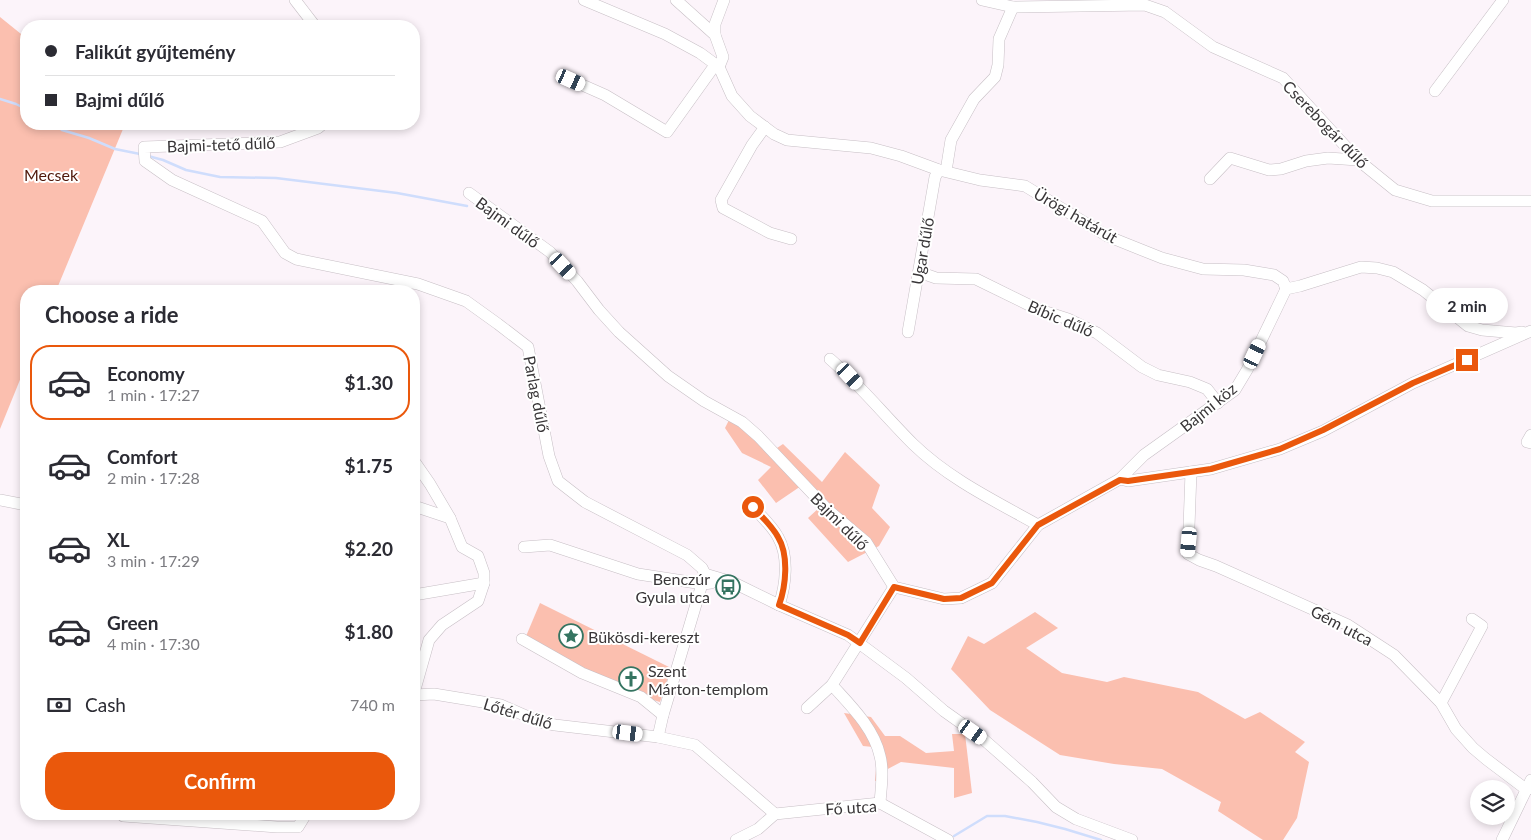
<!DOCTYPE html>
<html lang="en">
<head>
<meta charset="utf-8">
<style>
  :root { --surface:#fff; --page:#f2f2f3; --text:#2b2b33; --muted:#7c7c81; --line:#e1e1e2; --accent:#ea580c }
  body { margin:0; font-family:Lato,sans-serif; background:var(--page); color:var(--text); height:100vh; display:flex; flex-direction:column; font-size:19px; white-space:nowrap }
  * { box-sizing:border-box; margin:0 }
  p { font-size:16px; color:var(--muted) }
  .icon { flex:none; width:28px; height:28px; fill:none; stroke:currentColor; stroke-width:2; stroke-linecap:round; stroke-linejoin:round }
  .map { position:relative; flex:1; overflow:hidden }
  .drawer { position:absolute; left:20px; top:285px; width:400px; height:535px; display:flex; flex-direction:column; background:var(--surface); border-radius:20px; box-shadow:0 2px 8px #0003 }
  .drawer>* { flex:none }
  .banner { position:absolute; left:20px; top:20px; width:400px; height:110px; border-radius:20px; box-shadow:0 2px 8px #0003; display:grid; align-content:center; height:110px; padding:0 25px; background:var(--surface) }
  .buttons { position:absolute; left:1470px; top:780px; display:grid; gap:10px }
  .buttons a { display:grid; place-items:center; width:45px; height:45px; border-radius:50%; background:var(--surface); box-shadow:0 2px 8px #0003; font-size:25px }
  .end { position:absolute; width:22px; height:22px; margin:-11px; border:6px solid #ea580c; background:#fff; box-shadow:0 0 0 2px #fff }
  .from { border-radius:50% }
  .bubble { position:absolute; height:35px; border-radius:18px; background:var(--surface); box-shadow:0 2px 8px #0003; font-size:16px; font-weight:700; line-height:35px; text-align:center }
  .car { position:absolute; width:15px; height:30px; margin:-15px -8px; border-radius:6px; box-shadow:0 0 4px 1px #0007; background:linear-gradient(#fff 24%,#345 0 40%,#fff 0 76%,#345 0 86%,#fff 0) }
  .banner b { display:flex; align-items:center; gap:18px; height:48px; font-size:19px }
  .banner b+b { border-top:1px solid var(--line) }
  .banner i { width:12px; height:12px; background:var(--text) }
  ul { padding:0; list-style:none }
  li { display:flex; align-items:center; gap:15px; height:75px; margin:0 10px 8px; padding:0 15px; border:2px solid transparent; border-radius:20px }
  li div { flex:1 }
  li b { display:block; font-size:19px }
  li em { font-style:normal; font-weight:700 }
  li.current { border-color:var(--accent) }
  li>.icon { width:45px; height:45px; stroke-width:1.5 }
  h2 { padding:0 25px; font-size:22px; line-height:60px }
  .pay { display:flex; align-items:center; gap:12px; height:55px; padding:0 25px; font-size:19px }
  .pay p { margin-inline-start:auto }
  .button { display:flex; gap:10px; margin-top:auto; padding:10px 25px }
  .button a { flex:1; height:58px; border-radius:20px; background:var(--accent); color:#fff; font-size:20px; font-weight:700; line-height:58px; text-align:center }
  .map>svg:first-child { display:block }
</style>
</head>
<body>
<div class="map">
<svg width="1531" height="840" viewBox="0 0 1531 840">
  <rect width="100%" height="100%" fill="#fcf4fa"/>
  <g fill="#fbbfaf">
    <path d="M0 17 26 38V124H118L123 129 56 291H26V365L0 429Z"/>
    <path d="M729 420 777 448 783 444 822 482 845 452 880 485 872 508 890 527 879 546 848 562 808 518 820 507 801 486 776 503 758 480 771 467 742 453 725 428Z"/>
    <path d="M540 603 671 668 660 702 615 689 524 641Z"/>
    <path d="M1035 612 1058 628 1026 648 1062 673 1107 682 1124 677 1198 692 1245 719 1260 712 1305 742 1295 752 1309 762 1297 818 1283 840H1263L1218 811 1221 802 1162 769 1114 764 1060 755 990 710 951 669 968 636 984 644Z"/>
    <path d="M844 713 871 717 885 736H900L926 753 954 751 952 734H965L972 793 954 798V768L901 762 884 771 885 780 875 781 877 758 873 747 863 746Z"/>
  </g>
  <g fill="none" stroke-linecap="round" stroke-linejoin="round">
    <g stroke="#cfddfc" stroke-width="2.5">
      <path d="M0 99 16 104 26 109"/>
      <path d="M55 124 62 130 89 138 115 149 140 154"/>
      <path d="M148 156 163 160 186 170 220 177 276 178 397 193 467 206"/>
      <path d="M954 836 987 816H1005L1037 822 1065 829 1101 840"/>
    </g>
    <g stroke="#c7bfc5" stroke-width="12">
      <g id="minor">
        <path d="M295 0 315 26"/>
        <path d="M584 0 665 34 700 53 719 67 732 96 750 116 774 134 787 140 871 148 901 156 939 170 980 180 1025 186 1107 236 1162 258 1203 269 1244 270 1274 275 1283 281 1286 289 1300 286 1361 267 1377 268 1393 272 1423 290 1468 326 1482 330 1516 333 1522 332"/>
        <path d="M676 0 715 35 723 57 719 67"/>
        <path d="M982 0 1013 7 1145 5 1165 12 1213 47 1283 78 1358 160 1395 190 1432 201H1531"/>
        <path d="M715 35V24L724 0"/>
        <path d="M571 80 605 95 667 132 715 65"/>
        <path d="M1435 91 1503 0"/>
        <path d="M323 124 318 128 280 142 144 147 145 161 172 180 262 221 285 253 296 259 418 284 466 301 498 324 528 347 549 456 558 481 585 502 687 555 702 568 705 574 663 715 658 737"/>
        <path d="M765 127 752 145 721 200 723 208 770 233 791 239"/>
        <path d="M946 171 951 140 974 99 995 77 998 65 999 39 1013 7"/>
        <path d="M1210 179 1230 158 1269 170 1281 169 1306 161 1328 158 1358 160"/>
        <path d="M469 193 550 252 577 281 599 310 619 332 668 376 704 401 742 422 758 436 828 510 866 542 894 587 944 599 961 598 992 583 1038 525 1120 479 1128 481 1211 469 1280 449 1323 431 1413 383 1531 331"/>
        <path d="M919 272 936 278 976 279 1037 309 1068 319 1097 333 1142 367 1158 375 1190 382 1207 389 1218 403"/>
        <path d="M908 332 935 177 939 170"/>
        <path d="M830 359C860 385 885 416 913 444 949 479 995 501 1038 525"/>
        <path d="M1531 435 1527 442 1531 443"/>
        <path d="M414 461 430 484 450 518"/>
        <path d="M1191 472 1188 554 1199 560 1216 566 1348 625 1394 655 1441 703 1456 729 1473 748 1486 759 1527 790"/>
        <path d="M1120 479 1144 455 1235 390 1247 370 1286 289"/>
        <path d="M0 500 26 505"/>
        <path d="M751 501 753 507C761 516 772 526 778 537 789 556 786 585 779 605"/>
        <path d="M414 506 450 518 462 547 478 556 484 573V583L478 601 442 625 429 640 414 693"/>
        <path d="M524 547 550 545 638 574 703 584 711 583"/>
        <path d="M705 574 732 582 779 605 848 635 906 678 944 711 982 738 1032 782 1056 807 1076 819 1132 840"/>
        <path d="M414 595 484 583"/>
        <path d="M522 639 582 673 641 697 663 715"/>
        <path d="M832 685C850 705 874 728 880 756 884 771 881 788 880 803"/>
        <path d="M414 695 434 694 501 705 540 722 555 725 658 737 695 745 775 814"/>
        <path d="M1441 703 1482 626 1472 619"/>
        <path d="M807 708 832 685 894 587"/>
        <path d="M775 814 880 803 948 840"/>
        <path d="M123 816 277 827H298L306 814"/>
        <path d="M736 840 758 829 775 814"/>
        <path d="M1502 840 1531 780"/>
      </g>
    </g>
    <use href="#minor" stroke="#fff" stroke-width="11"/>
  </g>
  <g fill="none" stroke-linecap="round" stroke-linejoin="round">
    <path stroke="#ea580c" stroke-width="6" d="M753 507C761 516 772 526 778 537 789 555 786 586 779 605L848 635 860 643 894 587 944 599 961 598 992 583 1038 525 1120 480 1128 481 1211 469 1280 449 1323 430 1413 383 1467 360"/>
  </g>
  <defs>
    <g id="bus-ring" transform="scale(1.25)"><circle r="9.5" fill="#fff" stroke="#357461" stroke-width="1.5"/><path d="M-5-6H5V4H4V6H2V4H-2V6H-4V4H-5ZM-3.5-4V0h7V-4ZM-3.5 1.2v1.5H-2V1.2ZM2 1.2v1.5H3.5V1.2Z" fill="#357461"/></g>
    <g id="sight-ring" transform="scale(1.25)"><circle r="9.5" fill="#fff" stroke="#357461" stroke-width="1.5"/><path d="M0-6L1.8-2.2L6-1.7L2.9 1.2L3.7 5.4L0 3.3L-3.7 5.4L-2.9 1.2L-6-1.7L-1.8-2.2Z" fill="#357461"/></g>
    <g id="church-ring" transform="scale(1.25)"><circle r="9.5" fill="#fff" stroke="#357461" stroke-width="1.5"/><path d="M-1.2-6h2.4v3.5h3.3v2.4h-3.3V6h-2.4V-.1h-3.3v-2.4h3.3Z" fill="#357461"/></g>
  </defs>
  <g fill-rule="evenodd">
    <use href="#bus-ring" x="728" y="587"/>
    <use href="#sight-ring" x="571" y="636"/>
    <use href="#church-ring" x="631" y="679"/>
  </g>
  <g text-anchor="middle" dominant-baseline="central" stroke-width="4" stroke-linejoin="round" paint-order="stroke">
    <g font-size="16" fill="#393638" stroke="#fff">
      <text transform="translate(1326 124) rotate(46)">Cserebogár dűlő</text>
      <text transform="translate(221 144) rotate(-2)">Bajmi-tető dűlő</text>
      <text transform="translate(1076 215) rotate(30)">Ürögi határút</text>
      <text transform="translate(508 222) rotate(36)">Bajmi dűlő</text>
      <text transform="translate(922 251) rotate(-80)">Ugar dűlő</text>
      <text transform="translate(1061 318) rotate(23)">Bíbic dűlő</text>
      <text transform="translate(537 394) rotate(79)">Parlag dűlő</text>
      <text transform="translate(1208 407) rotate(-39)">Bajmi köz</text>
      <text transform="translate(840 521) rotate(45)">Bajmi dűlő</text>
      <text transform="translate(1342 625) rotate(28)">Gém utca</text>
      <text transform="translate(518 713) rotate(17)">Lőtér dűlő</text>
      <text transform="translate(851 807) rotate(-4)">Fő utca</text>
    </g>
    <g font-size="16" fill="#50190b" stroke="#fff">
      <text x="51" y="174">Mecsek</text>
    </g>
    <g font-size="16" fill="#393638" stroke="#fff" text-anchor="start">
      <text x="710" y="578" text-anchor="end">Benczúr<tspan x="710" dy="18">Gyula utca</tspan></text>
      <text x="588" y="636">Bükösdi-kereszt</text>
      <text x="648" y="670">Szent<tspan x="648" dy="18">Márton-templom</tspan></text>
    </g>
  </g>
</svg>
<div class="buttons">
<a><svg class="icon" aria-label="layers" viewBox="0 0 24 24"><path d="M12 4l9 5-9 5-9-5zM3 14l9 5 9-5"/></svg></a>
</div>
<i class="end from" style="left:753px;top:507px"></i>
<i class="end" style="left:1467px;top:360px"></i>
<div class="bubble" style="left:1426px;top:288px;width:82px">2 min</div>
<i class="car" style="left:571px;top:80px;rotate:114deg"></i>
<i class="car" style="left:563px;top:266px;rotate:137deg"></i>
<i class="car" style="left:1255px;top:354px;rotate:25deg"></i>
<i class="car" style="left:850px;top:376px;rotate:137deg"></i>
<i class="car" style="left:1189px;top:542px;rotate:185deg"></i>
<i class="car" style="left:973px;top:732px;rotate:125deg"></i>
<i class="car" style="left:628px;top:733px;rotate:97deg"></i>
<div class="banner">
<b><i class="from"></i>Falikút gyűjtemény</b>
<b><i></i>Bajmi dűlő</b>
</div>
<section class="drawer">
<h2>Choose a ride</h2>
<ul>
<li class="current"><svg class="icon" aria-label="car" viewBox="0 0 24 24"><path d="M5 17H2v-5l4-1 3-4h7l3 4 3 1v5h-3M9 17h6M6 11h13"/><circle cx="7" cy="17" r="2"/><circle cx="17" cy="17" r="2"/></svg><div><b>Economy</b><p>1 min · 17:27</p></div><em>$1.30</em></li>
<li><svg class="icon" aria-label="car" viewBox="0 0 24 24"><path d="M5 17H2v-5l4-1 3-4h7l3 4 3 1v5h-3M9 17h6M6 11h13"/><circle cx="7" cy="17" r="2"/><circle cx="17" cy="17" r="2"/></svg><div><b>Comfort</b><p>2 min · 17:28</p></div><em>$1.75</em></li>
<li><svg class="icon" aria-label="car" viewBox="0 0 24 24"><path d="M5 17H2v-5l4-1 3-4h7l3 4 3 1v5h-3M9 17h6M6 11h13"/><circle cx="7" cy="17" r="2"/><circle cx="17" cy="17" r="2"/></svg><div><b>XL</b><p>3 min · 17:29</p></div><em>$2.20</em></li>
<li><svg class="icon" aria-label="car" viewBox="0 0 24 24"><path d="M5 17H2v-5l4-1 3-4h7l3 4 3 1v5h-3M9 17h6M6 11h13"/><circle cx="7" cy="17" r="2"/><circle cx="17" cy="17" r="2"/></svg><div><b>Green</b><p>4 min · 17:30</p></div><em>$1.80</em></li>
</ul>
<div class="pay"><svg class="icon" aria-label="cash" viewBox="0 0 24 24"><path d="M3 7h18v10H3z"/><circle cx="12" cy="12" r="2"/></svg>Cash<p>740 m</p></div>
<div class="button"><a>Confirm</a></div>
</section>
</div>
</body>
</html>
